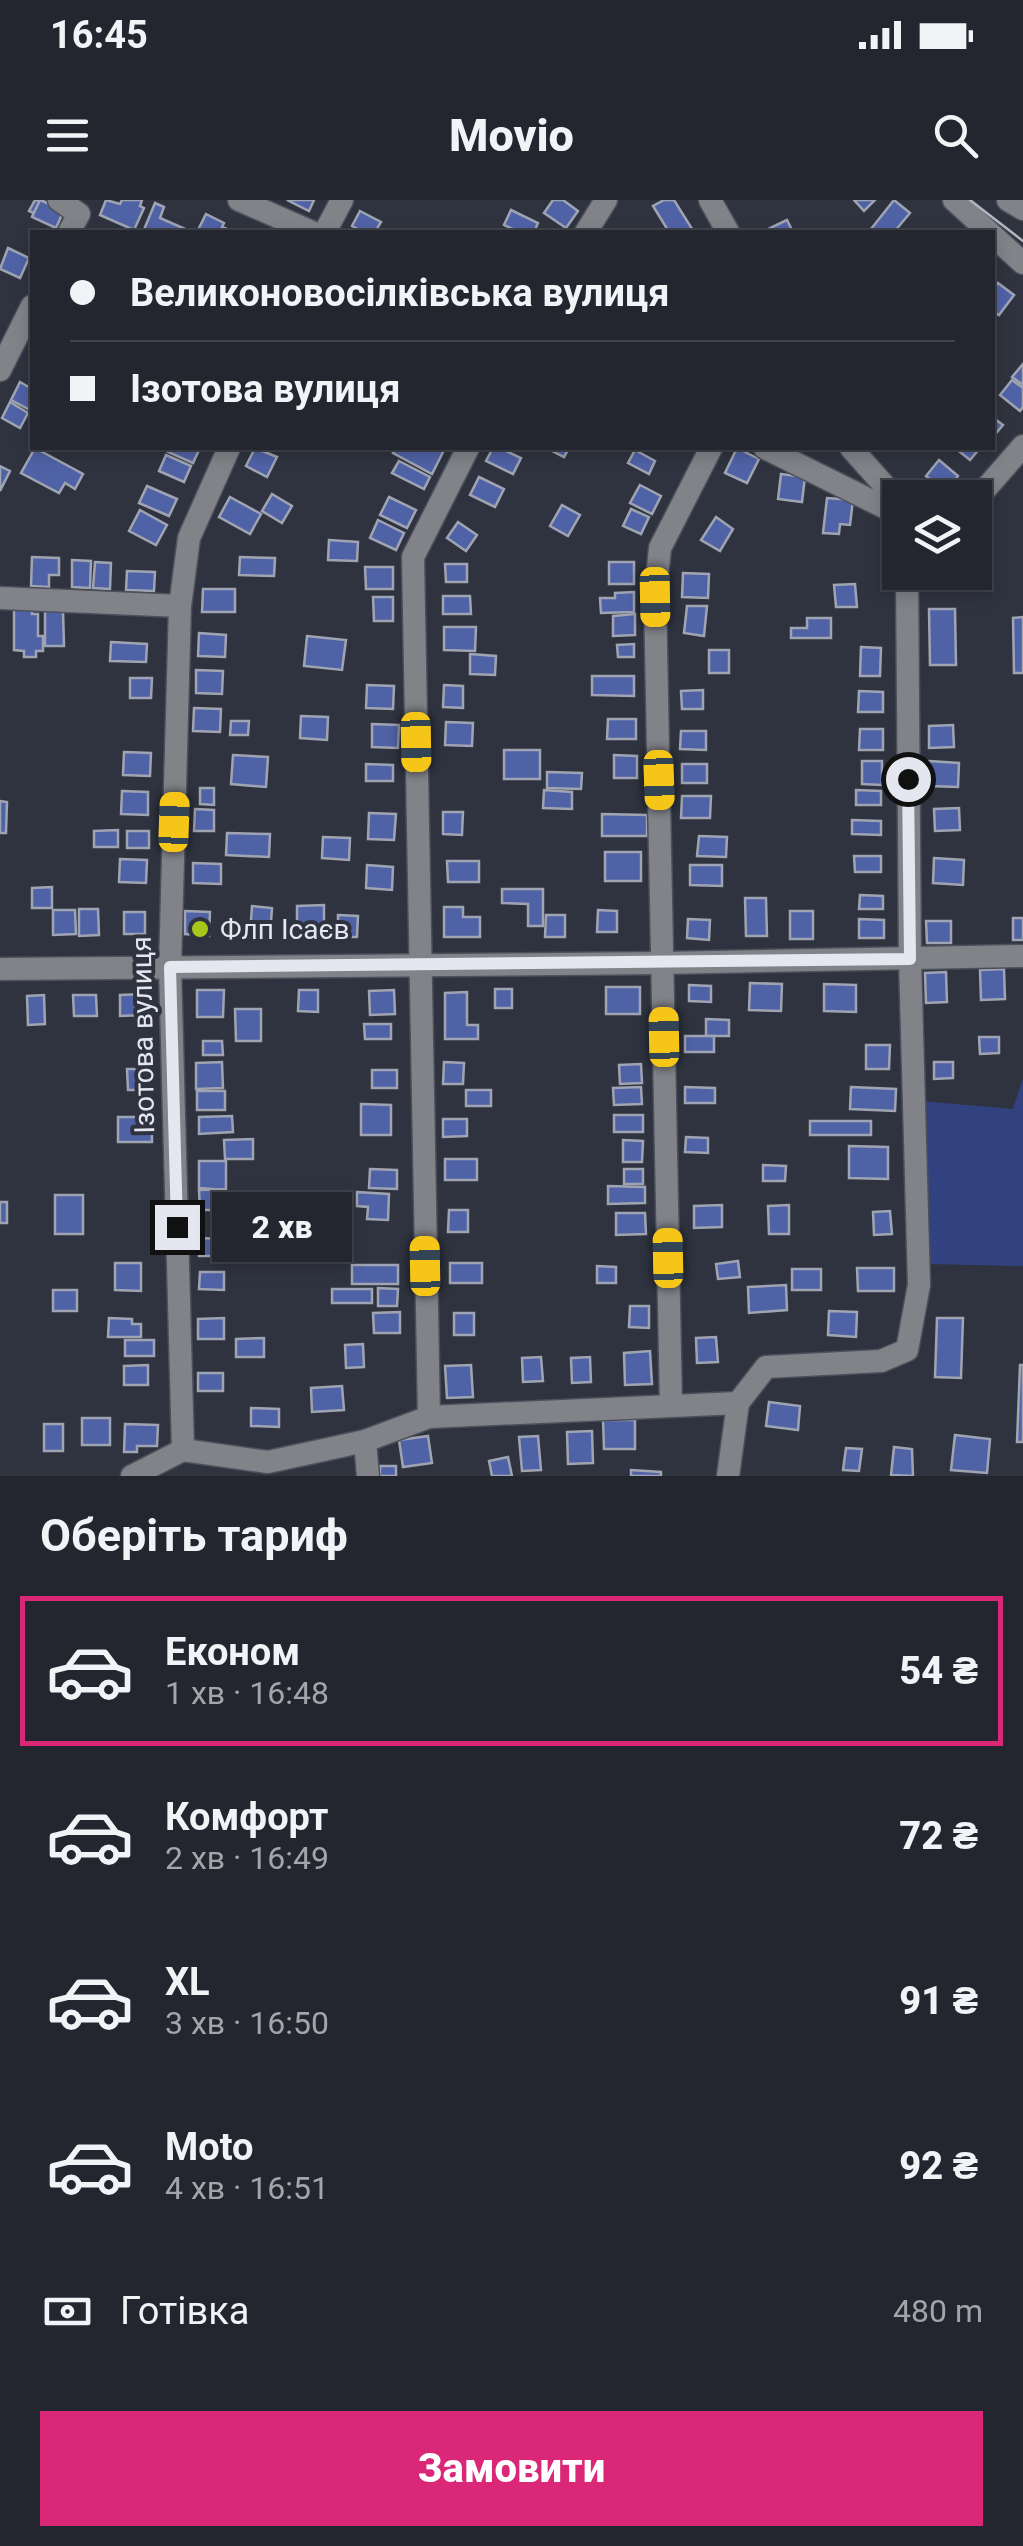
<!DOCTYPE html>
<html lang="uk">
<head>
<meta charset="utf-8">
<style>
  :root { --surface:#23262f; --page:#2f323b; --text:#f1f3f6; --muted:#a3a5aa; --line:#40434b; --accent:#db2777 }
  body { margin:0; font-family:Roboto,sans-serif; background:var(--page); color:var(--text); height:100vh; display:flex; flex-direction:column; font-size:38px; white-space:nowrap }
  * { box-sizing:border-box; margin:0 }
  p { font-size:32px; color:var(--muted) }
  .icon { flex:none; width:55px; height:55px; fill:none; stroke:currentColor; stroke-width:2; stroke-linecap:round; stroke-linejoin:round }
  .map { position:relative; height:1276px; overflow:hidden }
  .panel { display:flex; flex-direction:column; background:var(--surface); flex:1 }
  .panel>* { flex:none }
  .hud { position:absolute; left:30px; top:30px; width:965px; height:220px; border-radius:0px; box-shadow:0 5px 15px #0003,0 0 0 2px var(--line); display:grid; align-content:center; height:220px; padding:0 40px; background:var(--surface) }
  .fabs { position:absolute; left:882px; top:280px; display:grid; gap:20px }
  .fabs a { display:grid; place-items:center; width:110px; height:110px; border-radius:0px; background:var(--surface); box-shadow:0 5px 15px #0003,0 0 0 2px var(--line); font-size:50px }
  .end { position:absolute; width:45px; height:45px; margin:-22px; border:12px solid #e4e7ef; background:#111; box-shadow:0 0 0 5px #111 }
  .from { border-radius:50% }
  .bubble { position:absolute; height:70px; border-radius:0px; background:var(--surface); box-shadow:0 5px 15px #0003,0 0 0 2px var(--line); font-size:32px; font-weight:800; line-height:70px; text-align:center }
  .car { position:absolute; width:30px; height:60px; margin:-30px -15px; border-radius:12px; box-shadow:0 0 8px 2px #0007; background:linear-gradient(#f5c518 24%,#345 0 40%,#f5c518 0 76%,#345 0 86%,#f5c518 0) }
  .hud b { display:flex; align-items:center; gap:35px; height:95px; font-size:38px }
  .hud b+b { border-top:2px solid var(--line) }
  .hud i { width:25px; height:25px; background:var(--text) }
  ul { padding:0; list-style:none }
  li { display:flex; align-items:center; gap:30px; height:150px; margin:0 20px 15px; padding:0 20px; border:5px solid transparent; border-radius:0px }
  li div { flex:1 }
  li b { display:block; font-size:38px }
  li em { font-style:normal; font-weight:800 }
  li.active { border-color:var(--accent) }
  li>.icon { width:90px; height:90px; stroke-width:1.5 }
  h2 { padding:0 40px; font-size:45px; line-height:120px }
  .pay { display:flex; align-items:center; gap:25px; height:110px; padding:0 40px; font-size:38px }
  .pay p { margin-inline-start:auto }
  .cta { display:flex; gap:20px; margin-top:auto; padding:20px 40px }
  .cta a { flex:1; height:115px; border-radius:0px; background:var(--accent); color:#fff; font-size:40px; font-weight:800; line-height:115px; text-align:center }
  .status { display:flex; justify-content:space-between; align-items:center; height:70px; padding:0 50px; background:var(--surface); direction:ltr }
  .status svg { height:28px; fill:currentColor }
  header { display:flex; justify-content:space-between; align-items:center; height:130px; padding:0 40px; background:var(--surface); font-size:45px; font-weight:800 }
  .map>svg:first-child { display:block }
</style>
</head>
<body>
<div class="status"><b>16:45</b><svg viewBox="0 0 49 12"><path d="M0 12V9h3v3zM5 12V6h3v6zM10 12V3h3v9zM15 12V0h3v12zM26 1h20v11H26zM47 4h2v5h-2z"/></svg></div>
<header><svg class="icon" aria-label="menu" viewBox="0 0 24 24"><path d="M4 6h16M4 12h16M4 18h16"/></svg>Movio<svg class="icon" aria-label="search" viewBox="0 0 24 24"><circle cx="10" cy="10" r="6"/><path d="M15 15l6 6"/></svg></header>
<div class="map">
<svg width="1023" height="1276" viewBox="0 0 1023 1276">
  <rect width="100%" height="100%" fill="#2f333f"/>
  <path fill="#324281" d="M1023 878V1066L927 1064 921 901 1013 909Z"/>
  <g fill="#5062a6" stroke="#9fa4b2" stroke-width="2.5">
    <path d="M35 0 56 4 48 20 29 11Z"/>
    <path d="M40 0 64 10 56 28 32 17Z"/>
    <path d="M106 0 120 4 122 0H142L140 6 144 8 134 30 100 15Z"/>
    <path d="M287 0H314L309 11Z"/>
    <path d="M553 0H563L578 11 566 28 544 13Z"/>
    <path d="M664 0H674L694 32H669L653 6Z"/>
    <path d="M854 0H875L864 11Z"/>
    <path d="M894 0 910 13 894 32H875L871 29Z"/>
    <path d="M155 3 164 7 160 18 192 32H143Z"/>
    <path d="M511 10 538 23 534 32H519L504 25Z"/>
    <path d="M360 11 381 22 375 32H364L352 26Z"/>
    <path d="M206 14 224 23 222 27 227 29 226 32H197Z"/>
    <path d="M787 20 793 32H765L764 31Z"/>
    <path d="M8 48 29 58 20 78 0 69Z"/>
    <path d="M998 83 1014 95 999 115 992 111V91Z"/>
    <path d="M1023 164V185L1012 177Z"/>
    <path d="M1012 180 1023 188V207L1020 211 1000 195Z"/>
    <path d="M20 182 32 189V211L11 200Z"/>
    <path d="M10 202 28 213 20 228 2 218Z"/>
    <path d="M992 217 1003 225 992 238Z"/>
    <path d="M35 248 83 274 75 289 65 283 59 293 21 273Z"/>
    <path d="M170 248H200L193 263 168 252Z"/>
    <path d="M255 248 277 257 267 277 246 266Z"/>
    <path d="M396 248H435L443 252 432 274 393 253Z"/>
    <path d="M493 248H500L521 258 513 274 486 261Z"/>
    <path d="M546 248H569L564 257Z"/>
    <path d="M737 248 759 259 747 283 725 273Z"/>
    <path d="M955 248H980L970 260Z"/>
    <path d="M635 250 655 261 649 274 628 263Z"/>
    <path d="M166 255 191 266 184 282 159 271Z"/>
    <path d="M939 260 958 276 946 292 926 276Z"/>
    <path d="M399 261 430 277 424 289 392 273Z"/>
    <path d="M0 266 10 271 0 291Z"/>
    <path d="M781 274 805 277 802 302 778 299Z"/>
    <path d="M479 277 504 289 495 307 470 295Z"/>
    <path d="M640 285 661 296 652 314 630 303Z"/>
    <path d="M147 286 177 299 169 316 139 303Z"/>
    <path d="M272 294 292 306 282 323 262 311Z"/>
    <path d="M230 297 261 314 250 334 219 317Z"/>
    <path d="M389 297 416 310 407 328 380 315Z"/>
    <path d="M827 298 853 300 850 325 840 324 839 334 823 333Z"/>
    <path d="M562 305 580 315 568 336 550 326Z"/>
    <path d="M631 309 649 317 641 334 623 326Z"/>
    <path d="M140 310 167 325 156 345 129 331Z"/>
    <path d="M716 317 733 329 720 351 701 340Z"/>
    <path d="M378 320 404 333 396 350 370 338Z"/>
    <path d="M458 322 477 335 466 351 447 338Z"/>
    <path d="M329 340 358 342 357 361 328 360Z"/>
    <path d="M32 357 59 358V375H49V387L31 386Z"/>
    <path d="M240 357 275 358 274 376 239 375Z"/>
    <path d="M72 360 91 361 90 388 72 387Z"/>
    <path d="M95 362 111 363 110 389 93 388Z"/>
    <rect x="609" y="362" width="25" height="22"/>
    <path d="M445 364H467V382H446Z"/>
    <path d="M365 367H393V389H366Z"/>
    <path d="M127 371 155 372 154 391 126 390Z"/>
    <path d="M683 373 709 374 708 398 682 397Z"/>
    <path d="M855 384 857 407H836L834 385Z"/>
    <path d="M203 389H235V412H202Z"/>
    <path d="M634 392V412L601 413 600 398H615V393Z"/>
    <path d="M443 396H470L471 414H443Z"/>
    <path d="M373 397H393V421H374Z"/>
    <path d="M687 406H707L704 436 684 433Z"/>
    <path d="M14 409H32V414H38V436H43V451H36V457H24V451L14 450Z"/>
    <path d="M929 409H955L956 465H930Z"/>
    <path d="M45 410H63L64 446H45Z"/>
    <path d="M635 414V435L613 436V416Z"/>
    <path d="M1023 417V473H1014L1013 418Z"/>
    <path d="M807 418H831V438H791V428H807Z"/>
    <path d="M444 427H476L475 451 444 450Z"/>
    <path d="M199 433 226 435 225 457 198 456Z"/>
    <path d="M307 436 346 440 342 470 304 466Z"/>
    <path d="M111 442 147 444 146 462 110 461Z"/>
    <path d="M634 444V457H618L617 445Z"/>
    <path d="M861 447 881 448 880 476H860Z"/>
    <rect x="709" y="450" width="20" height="23"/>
    <path d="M470 454 496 456 495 475 470 474Z"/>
    <path d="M196 470 223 471 222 494 196 493Z"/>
    <path d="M592 476H634V496L592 495Z"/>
    <path d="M130 478H152L151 498H130Z"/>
    <path d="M367 485 394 486 393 509 366 508Z"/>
    <path d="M444 485 463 486V508L443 507Z"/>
    <path d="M703 490V509H682L681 491Z"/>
    <path d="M859 491 883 492V512H858Z"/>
    <path d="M194 508 221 509 220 532 193 531Z"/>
    <path d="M301 516 328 517 327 540 300 538Z"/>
    <path d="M608 519H636V539H607Z"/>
    <path d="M231 521H249L248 535H230Z"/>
    <path d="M446 522 473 523 472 546 445 545Z"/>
    <path d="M372 524 399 525 398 548 372 547Z"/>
    <path d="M953 525 954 547 929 548V526Z"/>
    <path d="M860 529H883V550H859Z"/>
    <path d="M681 531H706V550L680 549Z"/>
    <rect x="504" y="550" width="36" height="29"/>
    <path d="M124 552 151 553 150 576 123 575Z"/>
    <path d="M233 555 268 557 266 587 231 584Z"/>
    <path d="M614 555 637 556V578H614Z"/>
    <path d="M862 561H882V585L862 584Z"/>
    <path d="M929 561 959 563 958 587 928 586Z"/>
    <path d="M366 564 393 565V581H366Z"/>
    <rect x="682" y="564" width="25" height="19"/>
    <path d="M547 572 582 573 581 589 547 588Z"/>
    <path d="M200 588H214V605L200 604Z"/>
    <path d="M544 590 572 592V609L543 608Z"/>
    <path d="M856 590 881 591V605H856Z"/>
    <path d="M122 591 148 592V615L121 614Z"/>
    <path d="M682 596H711L710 618H681Z"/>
    <path d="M0 601 7 602 6 633H0Z"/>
    <path d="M959 608 960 630 935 631 934 609Z"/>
    <path d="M195 609 214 610V631H194Z"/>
    <path d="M443 612H463L462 635 443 634Z"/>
    <path d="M369 613 396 614 394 640 368 639Z"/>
    <path d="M602 614 647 615V636H602Z"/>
    <path d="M852 620 881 621V635L852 634Z"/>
    <path d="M118 630V647H94V631Z"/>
    <rect x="127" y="631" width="22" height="17"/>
    <path d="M227 633 270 634 269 657 226 655Z"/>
    <path d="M699 636 727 637 726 657 697 656Z"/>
    <path d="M323 637 350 638 349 660 322 658Z"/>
    <rect x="605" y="652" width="36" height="29"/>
    <path d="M854 656H881V672H855Z"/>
    <path d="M934 658 964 660 963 685 933 683Z"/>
    <path d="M120 659 147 660 146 683 119 682Z"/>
    <path d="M447 661H479V682H448Z"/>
    <path d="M193 663 221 664V684L193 683Z"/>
    <path d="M367 665 393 667 392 690 366 688Z"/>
    <path d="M690 665H722V686L690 685Z"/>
    <path d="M52 687V708H32V688Z"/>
    <path d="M502 689H543V726H528V704L502 703Z"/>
    <path d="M860 695 883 696V709H859Z"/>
    <path d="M745 698H766L767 736H746Z"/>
    <path d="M324 705V738H297V706Z"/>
    <path d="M252 706 272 708 270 736 250 734Z"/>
    <path d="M444 707H463V717H480V737H444Z"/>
    <path d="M79 709H98L99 735 79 736Z"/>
    <path d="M53 710H75L76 734 53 735Z"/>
    <path d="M598 710 617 711V732H597Z"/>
    <path d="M185 711 210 712 209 736 185 734Z"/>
    <rect x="790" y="711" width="23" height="28"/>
    <rect x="124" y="712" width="21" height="22"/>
    <path d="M338 715 358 716 357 737H338Z"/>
    <path d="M546 715H565V737H545Z"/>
    <rect x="1013" y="718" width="10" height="22"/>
    <path d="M688 719 710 720 709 740 687 738Z"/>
    <path d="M859 719 884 720V738H859Z"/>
    <path d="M926 721H951V743H927Z"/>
    <path d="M1004 769 1005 799 981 800 980 770Z"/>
    <path d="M946 772 947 802 926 803 925 773Z"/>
    <path d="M750 783 782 784 781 811 749 810Z"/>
    <path d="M824 784 856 785V812L824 811Z"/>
    <path d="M689 785 711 786V802L689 801Z"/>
    <rect x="606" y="787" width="34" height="27"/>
    <rect x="495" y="789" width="17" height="19"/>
    <path d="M197 790H224L223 817H197Z"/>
    <path d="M299 790H318V812L298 811Z"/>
    <path d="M394 790 395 814 370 815 369 791Z"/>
    <path d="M467 792V825H478V839H445V793Z"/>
    <path d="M143 794 144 815 120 816V795Z"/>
    <path d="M44 795 45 824 28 825 27 796Z"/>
    <path d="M73 795H96L97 816H74Z"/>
    <path d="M235 809H261V841H236Z"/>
    <path d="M706 819 729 820V836H706Z"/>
    <path d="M364 824H391V839H365Z"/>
    <rect x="685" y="836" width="29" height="16"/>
    <path d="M979 837H999V853L980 854Z"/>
    <path d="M203 841H222L223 855H203Z"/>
    <path d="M866 845H890L889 869H866Z"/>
    <path d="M222 862 223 888 196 889V863Z"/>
    <path d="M444 862 464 863 463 884H443Z"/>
    <path d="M934 862H953V878L934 879Z"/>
    <path d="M641 864 642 883 620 884 619 865Z"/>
    <path d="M127 869H150L151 890H128Z"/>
    <rect x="372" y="870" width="25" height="18"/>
    <path d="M641 887 642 904 614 905 613 888Z"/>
    <path d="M685 887 715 888V903H685Z"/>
    <path d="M851 887 896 889 895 911 850 909Z"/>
    <rect x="466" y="890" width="25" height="16"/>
    <rect x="197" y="891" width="28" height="19"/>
    <path d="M361 904 391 905V935H361Z"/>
    <rect x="614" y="915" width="29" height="17"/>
    <path d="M232 916 233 932 199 934V917Z"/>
    <rect x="118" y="917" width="34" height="25"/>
    <path d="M443 919H467V936L443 937Z"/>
    <rect x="810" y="921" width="61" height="14"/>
    <path d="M686 937 708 938V953L685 952Z"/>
    <path d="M253 939V959H225L224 940Z"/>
    <path d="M623 940 643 941 642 962H623Z"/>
    <path d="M849 946 888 947V979L849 978Z"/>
    <rect x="445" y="959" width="32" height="21"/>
    <path d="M199 961H226V990L199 988Z"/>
    <path d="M763 965 786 966 785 981H763Z"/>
    <path d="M370 969 397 970V989L369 988Z"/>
    <rect x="624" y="969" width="19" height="15"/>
    <path d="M608 986 645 987V1003L608 1004Z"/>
    <path d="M225 989 226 1010H200L199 990Z"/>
    <path d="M357 992 389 994 388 1020 367 1019 368 1007 357 1006Z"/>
    <rect x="55" y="995" width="28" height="39"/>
    <rect x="0" y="1002" width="7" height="21"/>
    <path d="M722 1005V1027L694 1028V1006Z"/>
    <path d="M789 1005V1034H769L768 1006Z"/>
    <path d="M449 1010H468V1032H448Z"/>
    <path d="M890 1011 892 1034 874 1035 873 1012Z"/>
    <path d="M616 1013H645L646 1034 616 1035Z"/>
    <path d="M199 1038 223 1039V1056H199Z"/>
    <path d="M350 1039V1060H324V1040Z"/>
    <path d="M738 1061 740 1077 718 1079 716 1064Z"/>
    <path d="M115 1063H141V1091L115 1090Z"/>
    <rect x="450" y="1063" width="32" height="20"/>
    <rect x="352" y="1065" width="46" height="19"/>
    <path d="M597 1066 616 1067V1083H597Z"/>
    <path d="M857 1068H894V1091H858Z"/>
    <rect x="792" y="1069" width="29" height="21"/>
    <path d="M200 1072H224V1090L199 1089Z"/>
    <path d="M786 1085 787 1110 749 1113 748 1087Z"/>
    <path d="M378 1088 398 1089 397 1106H378Z"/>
    <rect x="332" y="1089" width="40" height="14"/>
    <rect x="53" y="1090" width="24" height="21"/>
    <path d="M630 1106H649V1128L629 1127Z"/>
    <path d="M829 1111 857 1112 856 1137 828 1135Z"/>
    <path d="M400 1112V1133H374L373 1113Z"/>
    <rect x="454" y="1113" width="20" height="22"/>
    <path d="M109 1118 132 1119V1124H141V1137H108Z"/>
    <path d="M224 1118V1139H198V1119Z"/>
    <path d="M937 1118H963L961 1178 935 1177Z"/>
    <path d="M716 1137 718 1162 697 1163 696 1138Z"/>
    <path d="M264 1138V1157H236V1139Z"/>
    <rect x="125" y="1140" width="29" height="16"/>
    <path d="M363 1144 364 1167 346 1168 345 1145Z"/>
    <path d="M650 1151 652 1184 625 1185 624 1153Z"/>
    <path d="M541 1157 543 1181 523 1182 522 1158Z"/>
    <path d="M590 1157 591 1182 572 1183 571 1158Z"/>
    <path d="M148 1165V1185H124V1166Z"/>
    <path d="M471 1165 473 1197 447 1198 445 1166Z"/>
    <path d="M1020 1165H1023V1242H1017Z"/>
    <rect x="198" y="1173" width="25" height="18"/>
    <path d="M342 1186 344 1210 312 1212 311 1188Z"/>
    <path d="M769 1202 800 1206 798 1230 766 1226Z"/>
    <path d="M251 1208 279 1209V1227L251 1226Z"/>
    <rect x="82" y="1218" width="28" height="27"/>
    <path d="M603 1220H635V1249H604Z"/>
    <rect x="44" y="1224" width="19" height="27"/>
    <path d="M125 1224 158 1225 157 1246H137V1252H124Z"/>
    <path d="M592 1231 593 1263 568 1264 567 1232Z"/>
    <path d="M955 1235 990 1239 987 1273 951 1270Z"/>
    <path d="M428 1236 432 1263 403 1267 399 1240Z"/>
    <path d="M538 1236 541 1270 522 1271 519 1237Z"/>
    <path d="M894 1247 912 1249 913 1276 891 1275Z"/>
    <path d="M846 1248 862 1249 859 1271 843 1270Z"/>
    <path d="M508 1257 512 1276H492L489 1261Z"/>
    <rect x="380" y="1266" width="16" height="10"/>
    <path d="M631 1270 661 1272V1276H631Z"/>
  </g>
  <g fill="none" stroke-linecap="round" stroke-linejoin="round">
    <g stroke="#4c505b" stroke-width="25">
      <g id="minor">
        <path d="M59 0 79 14 69 32"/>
        <path d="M239 0 312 32"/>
        <path d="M710 0 728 32"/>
        <path d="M954 0 989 32"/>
        <path d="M1008 0 1023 9"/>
        <path d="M325 32 342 0"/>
        <path d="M586 32 606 0"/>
        <path d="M992 35 1023 63"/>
        <path d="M0 170 32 106"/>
        <path d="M765 248 900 315"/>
        <path d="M851 248 900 303"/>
        <path d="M975 301 1023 246"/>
        <path d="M0 398 180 406"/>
        <path d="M0 769 663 763 1023 756"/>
        <path d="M671 1205 655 397 660 348 711 248"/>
        <path d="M429 1217 413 357 468 248"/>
        <path d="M365 1241 368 1276"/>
        <path d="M183 1250 170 767 180 406 189 338 229 248"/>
        <path d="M132 1276 183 1250 268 1262 365 1241 429 1217 738 1203 766 1167 881 1161 907 1150 919 1085 910 759 907 372"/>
        <path d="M728 1276 738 1203"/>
      </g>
    </g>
    <use href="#minor" stroke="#818389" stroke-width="22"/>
    <path stroke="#b1b5be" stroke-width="2.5" d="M970 0 1023 41"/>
  </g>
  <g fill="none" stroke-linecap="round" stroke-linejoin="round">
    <path stroke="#e4e7ef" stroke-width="12" d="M177 1027 170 767 910 759 908 579"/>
  </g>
  <circle fill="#a9c71b" stroke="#2f333f" stroke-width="4" cx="200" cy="729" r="10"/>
  <g text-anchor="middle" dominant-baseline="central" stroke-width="8" stroke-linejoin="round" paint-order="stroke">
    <g font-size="28" fill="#e4e7ef" stroke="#2f333f" text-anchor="start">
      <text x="220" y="729">Флп Ісаєв</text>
    </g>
    <g font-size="28" fill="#e4e7ef" stroke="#2f333f">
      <text transform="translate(143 835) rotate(-91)">Ізотова вулиця</text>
    </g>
  </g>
</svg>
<div class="fabs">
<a><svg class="icon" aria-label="layers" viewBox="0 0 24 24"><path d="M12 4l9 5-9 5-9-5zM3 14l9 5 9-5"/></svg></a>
</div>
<i class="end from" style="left:908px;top:579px"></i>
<i class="end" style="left:177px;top:1027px"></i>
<div class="bubble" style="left:212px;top:992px;width:140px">2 хв</div>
<i class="car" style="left:655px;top:397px;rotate:179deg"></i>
<i class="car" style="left:416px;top:542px;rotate:179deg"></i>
<i class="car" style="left:659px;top:580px;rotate:178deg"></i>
<i class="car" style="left:174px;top:622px;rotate:2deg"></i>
<i class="car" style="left:664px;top:837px;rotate:359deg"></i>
<i class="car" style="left:668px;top:1058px;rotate:359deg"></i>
<i class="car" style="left:425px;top:1066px;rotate:359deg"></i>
<div class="hud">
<b><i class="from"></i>Великоновосілківська вулиця</b>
<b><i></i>Ізотова вулиця</b>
</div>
</div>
<section class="panel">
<h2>Оберіть тариф</h2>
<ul>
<li class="active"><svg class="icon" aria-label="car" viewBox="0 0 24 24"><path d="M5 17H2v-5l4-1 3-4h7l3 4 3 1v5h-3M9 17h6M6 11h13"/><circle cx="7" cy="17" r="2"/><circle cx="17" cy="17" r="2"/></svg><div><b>Економ</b><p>1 хв · 16:48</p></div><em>54 ₴</em></li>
<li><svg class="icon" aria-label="car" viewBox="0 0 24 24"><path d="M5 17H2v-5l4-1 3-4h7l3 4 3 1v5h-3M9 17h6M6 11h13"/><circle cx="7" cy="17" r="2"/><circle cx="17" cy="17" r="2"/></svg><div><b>Комфорт</b><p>2 хв · 16:49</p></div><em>72 ₴</em></li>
<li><svg class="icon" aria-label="car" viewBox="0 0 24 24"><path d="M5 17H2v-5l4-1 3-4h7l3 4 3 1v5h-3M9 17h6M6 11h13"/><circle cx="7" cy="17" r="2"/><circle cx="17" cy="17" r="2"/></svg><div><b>XL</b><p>3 хв · 16:50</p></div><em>91 ₴</em></li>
<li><svg class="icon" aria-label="car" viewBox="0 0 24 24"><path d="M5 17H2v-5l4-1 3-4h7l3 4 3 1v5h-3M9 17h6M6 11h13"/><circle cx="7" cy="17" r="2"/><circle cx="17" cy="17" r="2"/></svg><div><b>Moto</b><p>4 хв · 16:51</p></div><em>92 ₴</em></li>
</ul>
<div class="pay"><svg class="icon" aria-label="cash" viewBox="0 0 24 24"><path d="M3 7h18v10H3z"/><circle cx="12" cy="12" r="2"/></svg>Готівка<p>480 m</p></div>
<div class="cta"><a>Замовити</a></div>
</section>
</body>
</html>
